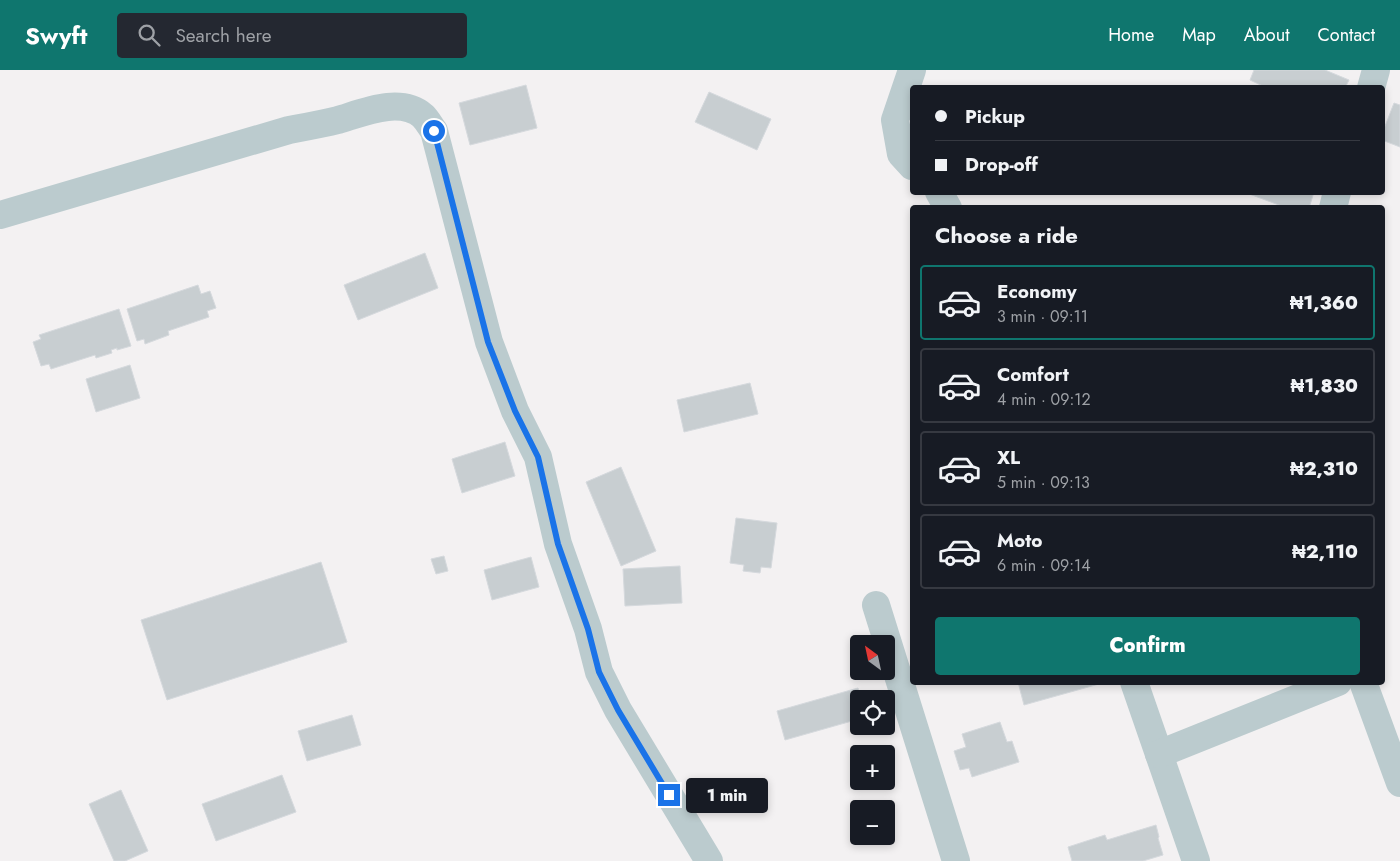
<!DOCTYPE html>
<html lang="en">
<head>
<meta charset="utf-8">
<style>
  :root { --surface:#171b24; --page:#242831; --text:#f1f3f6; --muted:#9ea1a6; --line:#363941; --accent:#0f766e }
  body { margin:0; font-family:Jost,sans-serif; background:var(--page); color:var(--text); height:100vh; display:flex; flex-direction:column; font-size:19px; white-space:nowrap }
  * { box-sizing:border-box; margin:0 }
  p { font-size:16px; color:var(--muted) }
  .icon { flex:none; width:28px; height:28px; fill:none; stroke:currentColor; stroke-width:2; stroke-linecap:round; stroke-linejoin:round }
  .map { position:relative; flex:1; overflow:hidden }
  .sheet { position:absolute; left:910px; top:135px; width:475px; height:480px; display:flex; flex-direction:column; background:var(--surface); border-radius:5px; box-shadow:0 2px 8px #0003 }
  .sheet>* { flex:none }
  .hud { position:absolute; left:910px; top:15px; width:475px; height:110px; border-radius:5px; box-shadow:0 2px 8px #0003; display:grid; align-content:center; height:110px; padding:0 25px; background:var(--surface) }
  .needle { width:32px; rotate:327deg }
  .buttons { position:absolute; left:850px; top:565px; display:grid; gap:10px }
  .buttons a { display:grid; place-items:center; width:45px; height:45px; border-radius:5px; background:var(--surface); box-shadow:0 2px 8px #0003; font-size:25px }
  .end { position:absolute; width:22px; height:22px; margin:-11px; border:6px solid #1a73e8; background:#fff; box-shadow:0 0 0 2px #fff }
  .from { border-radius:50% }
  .bubble { position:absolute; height:35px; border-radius:5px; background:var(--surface); box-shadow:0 2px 8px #0003; font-size:16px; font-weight:800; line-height:35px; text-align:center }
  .hud b { display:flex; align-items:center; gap:18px; height:48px; font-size:19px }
  .hud b+b { border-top:1px solid var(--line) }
  .hud i { width:12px; height:12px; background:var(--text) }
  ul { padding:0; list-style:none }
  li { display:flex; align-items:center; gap:15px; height:75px; margin:0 10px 8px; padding:0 15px; border:2px solid var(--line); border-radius:5px }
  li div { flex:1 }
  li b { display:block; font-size:19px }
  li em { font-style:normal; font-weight:800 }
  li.current { border-color:var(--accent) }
  li>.icon { width:45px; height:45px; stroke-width:1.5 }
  h2 { padding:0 25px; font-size:22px; line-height:60px }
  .action { display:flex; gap:10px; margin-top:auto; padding:10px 25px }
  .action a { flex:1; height:58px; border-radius:5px; background:var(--accent); color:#fff; font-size:20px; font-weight:800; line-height:58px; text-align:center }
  header { display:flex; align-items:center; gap:30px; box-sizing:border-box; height:70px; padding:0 25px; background:var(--accent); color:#fff }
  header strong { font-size:24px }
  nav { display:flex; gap:28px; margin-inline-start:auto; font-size:18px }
  .search { width:350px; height:45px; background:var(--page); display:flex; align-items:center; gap:12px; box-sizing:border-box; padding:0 18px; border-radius:5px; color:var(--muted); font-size:19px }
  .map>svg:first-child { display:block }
</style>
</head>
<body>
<header>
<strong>Swyft</strong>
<div class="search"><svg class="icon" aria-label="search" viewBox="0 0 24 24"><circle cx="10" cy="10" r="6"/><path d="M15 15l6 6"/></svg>Search here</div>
<nav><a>Home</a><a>Map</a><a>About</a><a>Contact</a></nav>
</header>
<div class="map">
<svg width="1400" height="791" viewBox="0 0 1400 791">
  <rect width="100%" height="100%" fill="#f3f1f2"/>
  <g fill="#c8ced1" stroke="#d5d9dd">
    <path d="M1254 0H1325L1349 10 1345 18H1267L1250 10Z"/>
    <path d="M526 15 537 58 470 75 459 33Z"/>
    <path d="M709 22 771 49 757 80 695 52Z"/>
    <path d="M1394 33 1400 35V77L1382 70V64Z"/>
    <path d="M1244 122H1314L1309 138H1287Z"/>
    <path d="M425 183 438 218 358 250 344 215Z"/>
    <path d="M198 215 201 224 210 221 216 238 207 241 209 247 168 261 169 265 145 274 144 269 137 271 127 239Z"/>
    <path d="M119 239 131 276 117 280V278L111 280 112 283 96 288 95 285 51 299 49 294 41 296 33 272 41 269 39 265Z"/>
    <path d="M130 295 140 328 96 342 86 309Z"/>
    <path d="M750 313 758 344 684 362 677 330Z"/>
    <path d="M505 372 515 406 462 423 452 389Z"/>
    <path d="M621 397 656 481 621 496 586 412Z"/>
    <path d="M736 448 777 453 771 498 761 497 760 503 743 501 744 495 730 493Z"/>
    <path d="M444 486 448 501 436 504 431 489Z"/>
    <path d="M531 487 539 517 492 530 484 500Z"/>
    <path d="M321 492 347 572 167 630 141 550Z"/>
    <path d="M680 496 682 533 625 536 623 499Z"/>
    <path d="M1018 612H1099V614L1024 635Z"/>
    <path d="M858 618 861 629H859V649L785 670 777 641Z"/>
    <path d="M352 645 361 675 307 691 298 661Z"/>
    <path d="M1000 652 1007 672 1012 671 1019 692 972 707 969 698 960 700 954 681 966 677 962 664Z"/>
    <path d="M282 705 296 742 216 771 202 734Z"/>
    <path d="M121 720 148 781 125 791H114L89 734Z"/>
    <path d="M1156 755 1159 767 1158 768 1163 785 1143 791H1072L1068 777 1105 765 1107 770Z"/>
  </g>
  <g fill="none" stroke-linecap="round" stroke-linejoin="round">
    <g stroke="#bbcbce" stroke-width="28">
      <path d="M912 0 895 50 901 84 912 96"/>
      <path d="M1371 18 1376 0"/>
      <path d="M939 122 948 138"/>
      <path d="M1333 138 1337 122"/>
      <path d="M0 145 289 60C305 57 322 54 338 50 362 43 400 26 423 46 427 50 431 57 434 61L489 272 515 341 538 387 558 474 588 559 599 602 618 640 709 791"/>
      <path d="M876 535 956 791"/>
      <path d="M1134 612 1196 791"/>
      <path d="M1363 612 1400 713"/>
      <path d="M1159 684 1338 612"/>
    </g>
  </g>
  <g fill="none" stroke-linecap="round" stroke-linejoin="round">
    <path stroke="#1a73e8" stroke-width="6" d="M434 61 488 272 515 341 538 387 558 474 588 559 599 602 618 640 669 725"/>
  </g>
</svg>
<div class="buttons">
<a><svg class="needle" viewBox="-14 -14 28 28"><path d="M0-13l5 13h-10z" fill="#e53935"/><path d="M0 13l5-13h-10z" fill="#9ea1a6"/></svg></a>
<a><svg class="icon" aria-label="locate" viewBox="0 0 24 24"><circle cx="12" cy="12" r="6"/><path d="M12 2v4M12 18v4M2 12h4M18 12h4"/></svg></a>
<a>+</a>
<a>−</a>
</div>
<i class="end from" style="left:434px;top:61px"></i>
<i class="end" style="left:669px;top:725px"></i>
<div class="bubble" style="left:686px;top:708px;width:82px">1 min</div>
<div class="hud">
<b><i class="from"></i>Pickup</b>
<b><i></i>Drop-off</b>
</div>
<section class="sheet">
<h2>Choose a ride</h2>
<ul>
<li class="current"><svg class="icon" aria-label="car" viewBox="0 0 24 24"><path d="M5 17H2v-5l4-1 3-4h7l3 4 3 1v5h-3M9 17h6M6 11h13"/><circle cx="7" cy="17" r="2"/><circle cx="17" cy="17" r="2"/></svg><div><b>Economy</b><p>3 min · 09:11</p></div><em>₦1,360</em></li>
<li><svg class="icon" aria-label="car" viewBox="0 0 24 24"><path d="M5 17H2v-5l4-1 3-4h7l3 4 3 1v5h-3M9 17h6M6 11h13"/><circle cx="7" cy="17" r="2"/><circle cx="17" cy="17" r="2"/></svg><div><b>Comfort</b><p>4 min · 09:12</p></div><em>₦1,830</em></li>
<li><svg class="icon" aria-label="car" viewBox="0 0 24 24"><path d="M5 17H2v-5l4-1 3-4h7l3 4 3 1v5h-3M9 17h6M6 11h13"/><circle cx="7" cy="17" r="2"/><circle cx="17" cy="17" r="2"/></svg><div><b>XL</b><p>5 min · 09:13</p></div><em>₦2,310</em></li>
<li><svg class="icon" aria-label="car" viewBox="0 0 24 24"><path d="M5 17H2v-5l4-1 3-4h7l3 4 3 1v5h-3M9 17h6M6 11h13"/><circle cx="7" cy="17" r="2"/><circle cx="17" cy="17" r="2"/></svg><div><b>Moto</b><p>6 min · 09:14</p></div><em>₦2,110</em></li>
</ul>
<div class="action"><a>Confirm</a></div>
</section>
</div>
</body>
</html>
